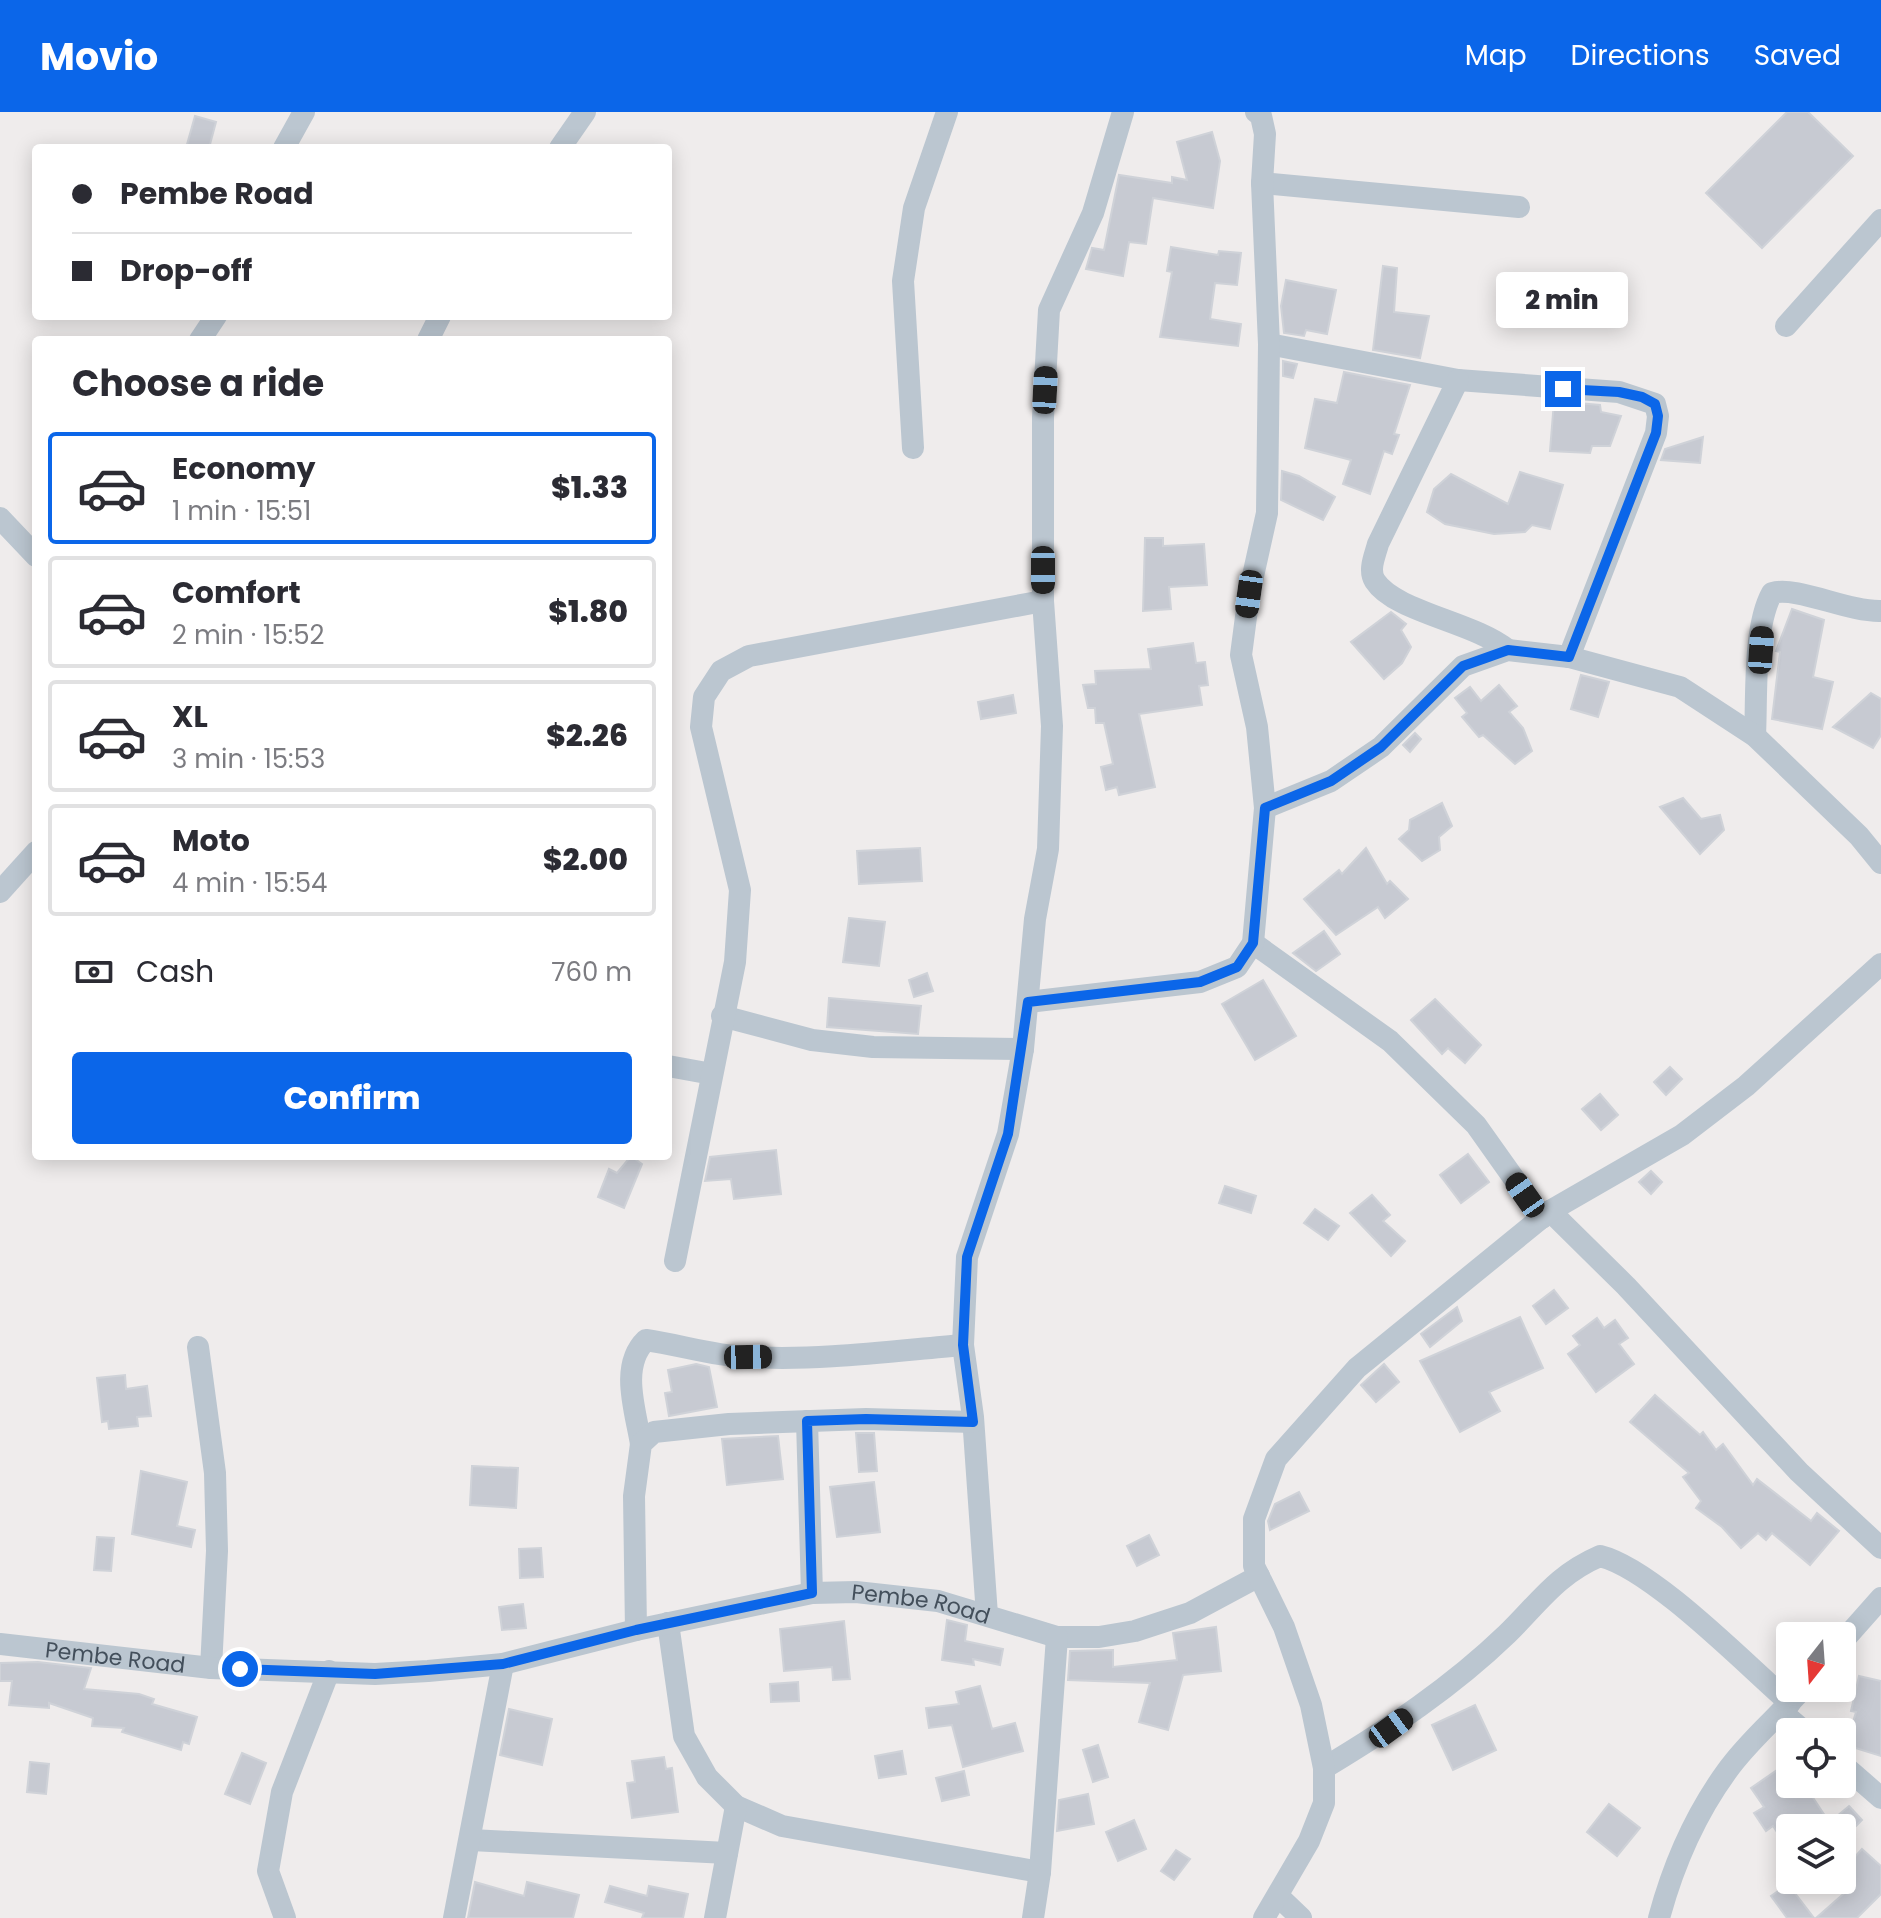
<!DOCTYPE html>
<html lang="en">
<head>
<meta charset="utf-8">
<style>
  :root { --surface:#fff; --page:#f7f7f7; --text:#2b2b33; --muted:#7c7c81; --line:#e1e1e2; --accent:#0b66e9 }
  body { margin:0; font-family:Poppins,sans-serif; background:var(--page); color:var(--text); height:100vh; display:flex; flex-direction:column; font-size:30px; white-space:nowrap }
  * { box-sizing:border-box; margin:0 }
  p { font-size:26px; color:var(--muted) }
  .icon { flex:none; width:44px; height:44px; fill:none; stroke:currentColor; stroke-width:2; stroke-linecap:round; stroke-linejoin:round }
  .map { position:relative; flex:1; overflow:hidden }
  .side { position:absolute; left:32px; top:224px; width:640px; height:824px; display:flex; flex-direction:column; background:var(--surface); border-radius:8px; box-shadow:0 4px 20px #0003 }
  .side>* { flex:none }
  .top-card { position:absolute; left:32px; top:32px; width:640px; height:176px; border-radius:8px; box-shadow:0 4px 20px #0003; display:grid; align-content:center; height:176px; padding:0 40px; background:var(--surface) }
  .needle { width:52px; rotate:197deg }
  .fabs { position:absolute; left:1776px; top:1510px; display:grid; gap:16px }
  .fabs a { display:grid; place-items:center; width:80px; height:80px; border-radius:8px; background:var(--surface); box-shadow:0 4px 20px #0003; font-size:40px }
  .end { position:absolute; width:36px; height:36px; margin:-18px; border:10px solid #0b66e9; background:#fff; box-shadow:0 0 0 4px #fff }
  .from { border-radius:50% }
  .bubble { position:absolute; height:56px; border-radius:8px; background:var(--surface); box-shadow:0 4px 20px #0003; font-size:26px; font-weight:800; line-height:56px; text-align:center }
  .car { position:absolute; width:24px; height:48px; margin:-24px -12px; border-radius:10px; box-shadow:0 0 6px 2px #0007; background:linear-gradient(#222 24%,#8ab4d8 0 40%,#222 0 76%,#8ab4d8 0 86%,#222 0) }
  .top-card b { display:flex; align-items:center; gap:28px; height:76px; font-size:30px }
  .top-card b+b { border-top:2px solid var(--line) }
  .top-card i { width:20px; height:20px; background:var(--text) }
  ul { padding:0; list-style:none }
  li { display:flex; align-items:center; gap:24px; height:112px; margin:0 16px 12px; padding:0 24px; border:4px solid var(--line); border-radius:8px }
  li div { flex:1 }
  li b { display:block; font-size:30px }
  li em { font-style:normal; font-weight:800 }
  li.current { border-color:var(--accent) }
  li>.icon { width:72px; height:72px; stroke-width:1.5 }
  h2 { padding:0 40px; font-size:36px; line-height:96px }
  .pay { display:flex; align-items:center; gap:20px; height:88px; padding:0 40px; font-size:30px }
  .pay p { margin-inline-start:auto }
  .action { display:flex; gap:16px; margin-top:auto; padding:16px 40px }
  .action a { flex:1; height:92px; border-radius:8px; background:var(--accent); color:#fff; font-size:32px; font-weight:800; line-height:92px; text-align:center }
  header { display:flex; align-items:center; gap:48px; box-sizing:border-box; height:112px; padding:0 40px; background:var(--accent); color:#fff }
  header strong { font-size:38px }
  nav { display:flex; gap:44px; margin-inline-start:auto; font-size:28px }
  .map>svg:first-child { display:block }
</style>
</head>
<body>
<header>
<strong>Movio</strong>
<nav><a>Map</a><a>Directions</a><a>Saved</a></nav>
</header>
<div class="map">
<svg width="1881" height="1806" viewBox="0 0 1881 1806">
  <rect width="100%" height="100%" fill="#efecec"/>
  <g fill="#c7cad2" stroke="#cfd2d8" stroke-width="2">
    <path d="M1787 0H1808L1853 44 1762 136 1706 81Z"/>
    <path d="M195 4 216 10 209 36H186Z"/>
    <path d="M1212 20 1220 49 1213 96 1153 86 1146 132 1129 130 1123 164 1086 157 1092 136 1104 138 1119 63 1172 71V65L1187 68 1177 30Z"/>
    <path d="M1171 135 1218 143 1219 139 1241 141 1237 173 1215 171 1210 207 1241 212 1238 234 1160 225 1172 160 1167 159Z"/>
    <path d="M1383 154 1397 156 1394 200 1429 204 1420 246 1373 238Z"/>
    <path d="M1286 168 1336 178 1327 222 1306 218 1304 224 1284 221 1281 194Z"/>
    <path d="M1283 249 1297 252 1293 266 1283 264Z"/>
    <path d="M1344 260 1410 273 1394 322 1399 323 1392 342 1384 339 1370 382 1343 372 1351 348 1305 336 1315 287 1337 291Z"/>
    <path d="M1554 289 1600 293 1601 300 1621 304 1610 334H1592L1590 341 1550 339Z"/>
    <path d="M1703 325 1700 351 1661 348 1665 337Z"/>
    <path d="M1282 359 1299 364 1335 385 1323 408 1281 388Z"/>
    <path d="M1520 360 1563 373 1550 417 1532 413 1525 420 1494 422 1445 412 1427 400 1434 377 1451 362 1508 392Z"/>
    <path d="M1145 426H1163V434L1204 432 1207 473 1169 475 1171 497 1143 499Z"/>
    <path d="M1792 497 1824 508 1813 565 1833 570 1822 617 1772 607 1780 540 1776 539Z"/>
    <path d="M1391 500 1406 512 1401 518 1411 535 1402 551 1384 567 1351 530Z"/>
    <path d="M1193 531 1196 551 1205 550 1208 573 1199 574 1202 593 1139 602 1155 675 1119 683 1117 675 1106 678 1101 655 1113 652 1104 611H1096L1095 596H1088L1083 573 1096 572 1095 559 1151 557 1148 537Z"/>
    <path d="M1581 563 1609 570 1598 605 1571 597Z"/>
    <path d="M1499 573 1517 594 1509 600 1523 616 1532 639 1515 652 1483 623 1479 625 1462 605 1467 601 1455 586 1470 575 1481 589Z"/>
    <path d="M1871 581 1881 587V623L1873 636 1833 615Z"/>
    <path d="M1013 583 1016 601 981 607 978 590Z"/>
    <path d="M1415 621 1421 627 1410 640 1403 633Z"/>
    <path d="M1683 686 1701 707 1720 703 1724 718 1700 742 1660 695Z"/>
    <path d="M1442 691 1452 714 1439 725 1440 738 1422 749 1399 727 1409 718 1410 708Z"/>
    <path d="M920 736 922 769 859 772 857 739Z"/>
    <path d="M1366 736 1387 772 1390 769 1408 787 1385 806 1378 795 1336 823 1304 787 1339 758 1342 762Z"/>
    <path d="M849 806 885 810 879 854 843 850Z"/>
    <path d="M1324 819 1340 842 1316 859 1293 841Z"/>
    <path d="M927 861 933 879 914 885 909 868Z"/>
    <path d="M1263 868 1296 924 1255 948 1222 892Z"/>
    <path d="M829 886 921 894 918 922 827 915Z"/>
    <path d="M1435 887 1481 933 1465 951 1448 936 1442 942 1411 908Z"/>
    <path d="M1670 955 1682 967 1666 983 1654 970Z"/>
    <path d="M1600 982 1618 1003 1601 1018 1582 997Z"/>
    <path d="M776 1038 781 1082 734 1087 731 1067 705 1069 710 1045Z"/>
    <path d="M1468 1042 1489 1070 1461 1091 1440 1063Z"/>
    <path d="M631 1044 642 1052 624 1096 598 1085 609 1057 617 1061Z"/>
    <path d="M1651 1059 1662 1070 1651 1082 1639 1070Z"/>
    <path d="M1225 1074 1256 1084 1251 1101 1219 1091Z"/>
    <path d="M1372 1083 1390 1103 1383 1109 1405 1129 1391 1144 1350 1101Z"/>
    <path d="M1315 1097 1339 1114 1328 1128 1304 1111Z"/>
    <path d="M1554 1178 1568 1196 1546 1212 1533 1194Z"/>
    <path d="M1457 1195 1462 1209 1430 1235 1421 1222Z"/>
    <path d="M1520 1205 1543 1256 1489 1280 1500 1299 1460 1320 1420 1249Z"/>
    <path d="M1597 1206 1604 1216 1615 1208 1628 1226 1619 1232 1634 1252 1596 1280 1568 1242 1580 1233 1573 1224Z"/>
    <path d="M696 1252 709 1255 717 1295 669 1304 665 1281 672 1280 668 1258Z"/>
    <path d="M1384 1252 1399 1270 1376 1290 1361 1273Z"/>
    <path d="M125 1263 126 1277 147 1274 151 1304 137 1305 138 1314 109 1317 108 1309 102 1310 97 1266Z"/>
    <path d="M1655 1283 1700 1323 1703 1320 1716 1338 1723 1332 1753 1373 1757 1367 1811 1409 1817 1401 1839 1419 1810 1453 1772 1421 1766 1428 1758 1421 1741 1436 1722 1415 1696 1396 1701 1389 1683 1365 1689 1361 1630 1310Z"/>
    <path d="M856 1321H874L877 1359 859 1360Z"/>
    <path d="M778 1324 783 1367 727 1373 722 1327Z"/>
    <path d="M472 1354 518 1356 516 1396 470 1393Z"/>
    <path d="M141 1359 187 1370 177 1414 195 1418 191 1435 132 1422Z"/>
    <path d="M874 1370 880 1420 837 1425 830 1375Z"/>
    <path d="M1299 1380 1309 1399 1270 1418 1268 1409 1275 1392Z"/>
    <path d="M1149 1423 1159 1443 1137 1454 1127 1434Z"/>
    <path d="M97 1425 114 1426 111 1459 94 1458Z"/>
    <path d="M541 1436 543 1465 520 1466 519 1437Z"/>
    <path d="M523 1492 526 1516 502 1518 499 1495Z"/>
    <path d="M947 1508 967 1513 965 1529 1003 1537 1000 1553 973 1547 974 1553 942 1548Z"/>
    <path d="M844 1509 850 1567 833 1568 832 1555 784 1559 780 1517Z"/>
    <path d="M1216 1515 1221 1559 1183 1563 1168 1618 1139 1610 1150 1571 1068 1568 1070 1539 1113 1538V1555L1177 1548 1173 1521Z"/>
    <path d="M38 1550 91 1556 84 1577 139 1582 154 1587 152 1592 197 1605 189 1632 183 1630 181 1638 122 1620 124 1616 92 1614 93 1606 49 1591V1596L9 1593 12 1569H0V1551Z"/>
    <path d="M1859 1564 1881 1569V1644L1846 1633 1856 1600 1851 1599Z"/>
    <path d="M798 1570 799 1589 771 1590 770 1572Z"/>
    <path d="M980 1574 992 1617 1015 1611 1023 1639 963 1655 952 1613 929 1616 926 1596 959 1592 956 1580Z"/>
    <path d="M1475 1593 1496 1638 1453 1658 1432 1613Z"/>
    <path d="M509 1597 552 1607 542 1653 500 1643Z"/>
    <path d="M1098 1633 1108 1665 1093 1670 1083 1638Z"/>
    <path d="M902 1639 906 1662 879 1666 875 1644Z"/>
    <path d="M242 1641 266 1651 250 1692 225 1682Z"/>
    <path d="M664 1645 666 1657 672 1656 678 1700 632 1706 627 1671 635 1670 632 1649Z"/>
    <path d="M1790 1649V1672H1804L1833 1716H1790V1740L1773 1714 1766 1719 1754 1701 1764 1695 1751 1676Z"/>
    <path d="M30 1650 49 1652 46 1682 27 1680Z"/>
    <path d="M964 1659 969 1683 942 1689 936 1666Z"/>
    <path d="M1088 1682 1094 1712 1057 1719 1059 1688Z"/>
    <path d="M1609 1692 1640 1716 1617 1744 1587 1720Z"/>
    <path d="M1849 1694 1862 1708 1851 1719 1837 1704Z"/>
    <path d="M1134 1708 1146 1737 1118 1749 1106 1720Z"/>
    <path d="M1862 1737 1881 1754V1782L1857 1806H1816L1849 1777 1840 1768 1842 1759Z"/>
    <path d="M1176 1738 1190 1747 1174 1768 1161 1759Z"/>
    <path d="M475 1770 524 1784 527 1770 579 1783 573 1806H468Z"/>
    <path d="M1788 1772 1814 1806H1787L1771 1784Z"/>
    <path d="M610 1774 647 1784 649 1774 688 1782 683 1806H642L644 1801 605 1790Z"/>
  </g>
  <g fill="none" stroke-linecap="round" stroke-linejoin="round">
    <g stroke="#bbc6d0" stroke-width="22">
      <path d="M284 36 304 0"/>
      <path d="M560 36 585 0"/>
      <path d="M1262 71 1519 95"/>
      <path d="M1786 214 1881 108"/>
      <path d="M200 228 216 204"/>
      <path d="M428 228 440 204"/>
      <path d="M1269 232 1458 268 1619 280 1655 292 1658 304 1656 321 1569 545"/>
      <path d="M1458 268 1378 432C1375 444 1368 458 1375 469 1395 500 1474 510 1508 538"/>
      <path d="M913 336 903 169 914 96 947 0"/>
      <path d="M0 406 36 444"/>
      <path d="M1755 624C1757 585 1753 515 1772 481 1798 474 1847 500 1881 499"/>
      <path d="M1265 696 1331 669 1381 635 1463 554 1508 538 1569 545 1680 575 1755 624 1859 724 1881 751"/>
      <path d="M0 780 36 740"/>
      <path d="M1253 831 1390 929 1476 1013 1542 1106"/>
      <path d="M1028 890 1200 870 1237 855 1253 831 1265 696 1257 615 1241 543 1249 482 1267 401 1269 232 1262 71 1265 22 1261 4 1256 0"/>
      <path d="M722 904 812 928 873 935 1023 937"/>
      <path d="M668 954 712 962"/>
      <path d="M1550 1099 1626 1174 1799 1360 1881 1436"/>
      <path d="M675 1149 735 850 740 778 701 615 704 585 721 559 749 544 1043 489"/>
      <path d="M198 1235 215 1361 217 1439 211 1556"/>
      <path d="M807 1309 812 1481"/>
      <path d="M641 1332C636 1300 619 1254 646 1228 681 1233 713 1244 748 1245 820 1249 892 1239 963 1233"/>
      <path d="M987 1503 973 1305 963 1233 967 1145 1008 1022 1023 937 1035 807 1048 737 1052 614 1043 489V305L1049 198 1093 101 1123 0"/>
      <path d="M668 1511 684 1624 707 1665 736 1694 782 1714 1040 1760"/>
      <path d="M636 1518 634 1384 641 1332 654 1320 729 1312 866 1307 973 1310"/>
      <path d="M1842 1530 1881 1486"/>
      <path id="s1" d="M0 1532 211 1556 375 1562 428 1559 503 1552 636 1518 812 1481 856 1480 938 1489 1057 1525H1099L1135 1519 1190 1501 1259 1464"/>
      <path d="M1783 1601 1805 1620"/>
      <path d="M1842 1652 1881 1686"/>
      <path d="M1324 1656C1389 1617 1452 1575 1507 1522 1539 1491 1556 1463 1600 1444 1653 1457 1745 1552 1790 1591"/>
      <path d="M471 1728 727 1741"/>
      <path d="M1278 1784 1301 1806"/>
      <path d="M285 1806 268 1759 282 1680 329 1559"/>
      <path d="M454 1806 503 1552"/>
      <path d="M715 1806 736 1694"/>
      <path d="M1033 1806 1040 1760 1057 1525"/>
      <path d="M1264 1806 1309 1729 1324 1691V1656L1311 1593 1284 1515 1254 1454V1407L1276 1347 1357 1256 1550 1099 1682 1023 1746 974 1881 852"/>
      <path d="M1659 1806C1673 1754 1695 1703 1727 1659 1748 1629 1779 1604 1803 1576"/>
    </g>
  </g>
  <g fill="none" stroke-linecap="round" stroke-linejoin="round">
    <path stroke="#0b66e9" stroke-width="10" d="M240 1557 375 1562 503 1552 636 1518 812 1481 807 1309 866 1307 973 1310 963 1233 967 1145 1008 1022 1028 890 1200 870 1237 855 1253 831 1265 696 1331 669 1381 635 1463 554 1508 538 1569 545 1656 321 1658 304 1655 292 1642 285 1619 280 1563 277"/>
  </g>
  <g text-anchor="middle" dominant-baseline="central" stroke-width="7" stroke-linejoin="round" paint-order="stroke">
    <g font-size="22" fill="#434f5b" stroke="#fff">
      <text stroke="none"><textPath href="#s1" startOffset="932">Pembe Road</textPath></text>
      <text stroke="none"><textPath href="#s1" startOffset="116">Pembe Road</textPath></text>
    </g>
  </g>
</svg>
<div class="fabs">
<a><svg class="needle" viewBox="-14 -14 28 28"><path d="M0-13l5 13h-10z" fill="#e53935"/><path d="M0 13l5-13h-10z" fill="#7c7c81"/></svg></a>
<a><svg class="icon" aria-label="locate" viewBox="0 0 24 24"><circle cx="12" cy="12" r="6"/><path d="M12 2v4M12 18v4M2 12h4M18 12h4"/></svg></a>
<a><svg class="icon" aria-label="layers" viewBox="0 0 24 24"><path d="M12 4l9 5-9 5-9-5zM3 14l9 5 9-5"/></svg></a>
</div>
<i class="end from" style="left:240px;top:1557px"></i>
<i class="end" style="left:1563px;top:277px"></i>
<div class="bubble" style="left:1496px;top:160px;width:132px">2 min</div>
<i class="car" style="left:1045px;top:278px;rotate:3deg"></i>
<i class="car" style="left:1043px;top:458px;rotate:180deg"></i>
<i class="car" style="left:1249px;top:482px;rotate:188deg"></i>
<i class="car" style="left:1761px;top:538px;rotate:4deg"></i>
<i class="car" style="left:1525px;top:1083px;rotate:325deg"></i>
<i class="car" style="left:748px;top:1245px;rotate:89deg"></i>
<i class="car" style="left:1391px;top:1616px;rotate:54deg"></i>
<div class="top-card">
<b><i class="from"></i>Pembe Road</b>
<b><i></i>Drop-off</b>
</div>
<section class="side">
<h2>Choose a ride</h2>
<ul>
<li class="current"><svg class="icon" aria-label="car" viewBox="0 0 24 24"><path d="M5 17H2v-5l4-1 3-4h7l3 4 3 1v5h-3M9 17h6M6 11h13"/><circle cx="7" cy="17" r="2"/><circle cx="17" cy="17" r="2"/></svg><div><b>Economy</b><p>1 min · 15:51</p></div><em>$1.33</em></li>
<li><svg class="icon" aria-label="car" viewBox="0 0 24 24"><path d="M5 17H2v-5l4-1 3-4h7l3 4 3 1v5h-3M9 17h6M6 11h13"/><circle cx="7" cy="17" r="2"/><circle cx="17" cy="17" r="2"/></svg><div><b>Comfort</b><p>2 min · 15:52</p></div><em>$1.80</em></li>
<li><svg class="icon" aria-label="car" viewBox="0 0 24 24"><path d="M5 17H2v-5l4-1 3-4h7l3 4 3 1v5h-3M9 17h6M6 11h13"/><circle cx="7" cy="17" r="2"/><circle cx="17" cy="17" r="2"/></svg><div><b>XL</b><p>3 min · 15:53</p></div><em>$2.26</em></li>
<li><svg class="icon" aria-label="car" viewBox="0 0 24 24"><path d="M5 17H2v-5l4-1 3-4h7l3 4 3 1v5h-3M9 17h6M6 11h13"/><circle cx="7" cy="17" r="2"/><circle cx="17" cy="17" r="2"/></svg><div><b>Moto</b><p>4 min · 15:54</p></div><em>$2.00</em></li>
</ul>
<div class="pay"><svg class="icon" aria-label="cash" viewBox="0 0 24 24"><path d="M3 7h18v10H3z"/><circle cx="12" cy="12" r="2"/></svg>Cash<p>760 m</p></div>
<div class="action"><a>Confirm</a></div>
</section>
</div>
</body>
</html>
